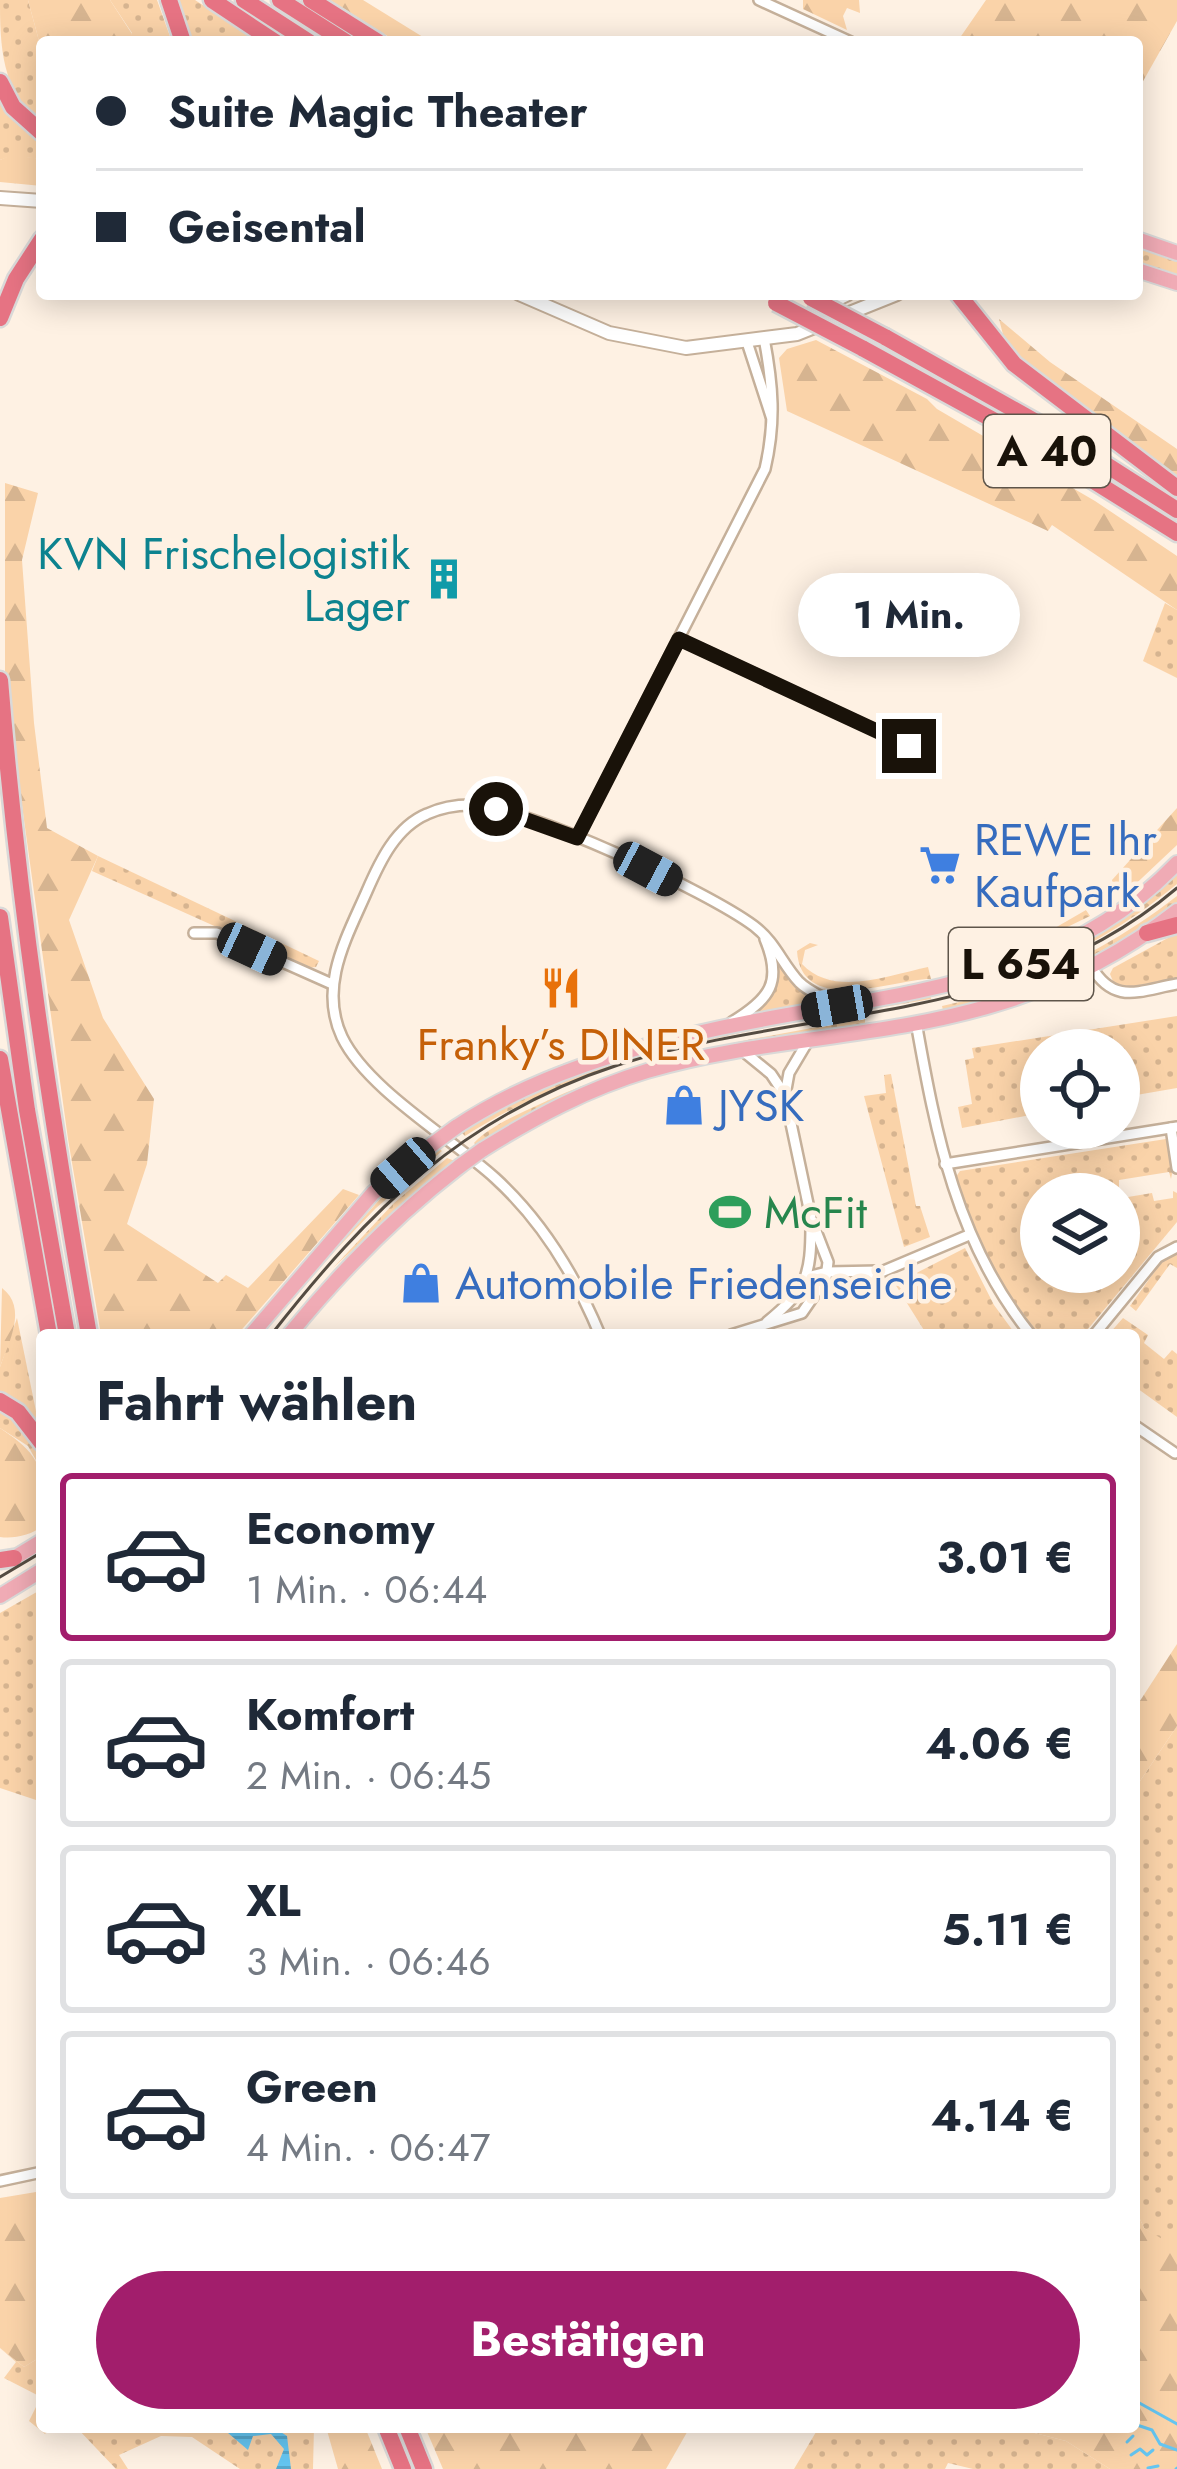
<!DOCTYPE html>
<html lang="de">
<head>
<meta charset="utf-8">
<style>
  :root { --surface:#fff; --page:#f6f6f7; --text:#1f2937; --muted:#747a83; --line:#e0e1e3; --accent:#a21e6c }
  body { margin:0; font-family:Jost,sans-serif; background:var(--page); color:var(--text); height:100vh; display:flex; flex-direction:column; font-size:45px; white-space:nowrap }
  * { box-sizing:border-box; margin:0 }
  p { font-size:39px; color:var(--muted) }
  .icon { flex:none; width:66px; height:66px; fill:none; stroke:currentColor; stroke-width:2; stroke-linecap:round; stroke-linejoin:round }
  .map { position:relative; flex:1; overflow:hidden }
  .sheet { position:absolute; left:36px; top:1329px; width:1104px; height:1104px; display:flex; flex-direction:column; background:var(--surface); border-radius:12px; box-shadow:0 6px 30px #0003 }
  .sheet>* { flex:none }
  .hud { position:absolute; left:36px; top:36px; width:1107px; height:264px; border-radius:12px; box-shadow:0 6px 30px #0003; display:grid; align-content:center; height:264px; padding:0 60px; background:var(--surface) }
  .tools { position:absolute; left:1020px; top:1029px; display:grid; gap:24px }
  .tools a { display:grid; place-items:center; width:120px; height:120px; border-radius:50%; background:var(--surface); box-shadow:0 6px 30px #0003; font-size:60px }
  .end { position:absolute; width:54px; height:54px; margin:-27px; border:15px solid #191209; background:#fff; box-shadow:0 0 0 6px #fff }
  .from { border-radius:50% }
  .bubble { position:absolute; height:84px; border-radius:42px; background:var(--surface); box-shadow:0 6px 30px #0003; font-size:39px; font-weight:700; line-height:84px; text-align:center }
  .car { position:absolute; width:36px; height:72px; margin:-36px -18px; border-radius:15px; box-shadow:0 0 9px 3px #0007; background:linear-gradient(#222 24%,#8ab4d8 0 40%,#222 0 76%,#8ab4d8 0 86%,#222 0) }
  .hud b { display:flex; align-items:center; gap:42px; height:114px; font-size:45px }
  .hud b+b { border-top:3px solid var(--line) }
  .hud i { width:30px; height:30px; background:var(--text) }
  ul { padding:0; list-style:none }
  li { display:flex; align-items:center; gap:36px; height:168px; margin:0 24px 18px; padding:0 36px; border:6px solid var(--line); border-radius:12px }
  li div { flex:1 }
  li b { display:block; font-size:45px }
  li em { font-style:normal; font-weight:700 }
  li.selected { border-color:var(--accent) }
  li>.icon { width:108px; height:108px; stroke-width:1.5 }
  h2 { padding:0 60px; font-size:54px; line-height:144px }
  .button { display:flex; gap:24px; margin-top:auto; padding:24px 60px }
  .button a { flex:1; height:138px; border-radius:72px; background:var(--accent); color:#fff; font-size:48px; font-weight:700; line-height:138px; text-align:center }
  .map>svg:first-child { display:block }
</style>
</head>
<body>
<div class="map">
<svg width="1177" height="2469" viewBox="0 0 1177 2469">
  <defs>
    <pattern id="grass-dots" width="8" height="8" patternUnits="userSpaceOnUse" patternTransform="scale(3)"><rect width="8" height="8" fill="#fad3a9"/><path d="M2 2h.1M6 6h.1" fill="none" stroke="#d6b490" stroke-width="1.8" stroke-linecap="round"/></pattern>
    <pattern id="forest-firs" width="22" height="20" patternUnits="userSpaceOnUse" patternTransform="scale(3)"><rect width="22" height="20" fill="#fad3a9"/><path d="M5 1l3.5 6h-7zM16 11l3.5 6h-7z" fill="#d6b490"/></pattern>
    <pattern id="water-rules" width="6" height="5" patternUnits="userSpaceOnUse" patternTransform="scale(3)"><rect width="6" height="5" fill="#64c5f1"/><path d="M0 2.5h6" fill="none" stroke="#56a8cd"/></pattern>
  </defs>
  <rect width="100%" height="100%" fill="#fef1e3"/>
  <g fill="url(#grass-dots)">
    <path d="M0 0H28L42 52V121C1 94 0 45 0 0Z"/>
    <path d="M110 0H157L172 42H128L132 33Z"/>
    <path d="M177 0H195L259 42H189Z"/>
    <path d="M0 101 13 120 42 141V159L11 156 0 160Z"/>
    <path d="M1137 248 1177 261V276L1137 263Z"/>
    <path d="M1165 603 1177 610V678L1143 661Z"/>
    <path d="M98 856 319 961 316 967 308 968 92 871Z"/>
    <path d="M1177 872V884C1125 927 1070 958 1007 981L1006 977C1072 953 1126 920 1177 872Z"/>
    <path d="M1177 896V902C1106 955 1030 991 943 1010L942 1006C1031 986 1105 952 1177 896Z"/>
    <path d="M1086 910 1090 916 1008 956 951 970 958 961 1041 936Z"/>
    <path d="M1177 933V979L1122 988 1114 984 1110 974 1113 968Z"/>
    <path d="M810 943 818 945 805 950 802 964C834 998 889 975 928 967L931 979C898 978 801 1018 797 951Z"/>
    <path d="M780 959 794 984 816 1002 755 1014 773 994Z"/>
    <path d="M930 994 931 999C770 1027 607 1046 465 1136L461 1132C602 1044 770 1028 930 994Z"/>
    <path d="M1177 1016V1088L1119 1098V1050H1041V1113L962 1128 958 1107 972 1104 965 1060 974 1058 972 1048Z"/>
    <path d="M865 1019V1023C764 1038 659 1050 566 1094 535 1108 506 1127 477 1145L474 1143C490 1126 517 1115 538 1105 642 1056 753 1038 865 1019Z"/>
    <path d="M891 1074 916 1206H920L930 1237 904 1247 864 1096 886 1093 884 1075Z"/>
    <path d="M1166 1139 1173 1169 1171 1179 1169 1172 1119 1180V1189L1105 1194H1041V1272H1119L1122 1198 1152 1193 1154 1201 1173 1198V1191L1177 1193V1222L1083 1335H1040C1000 1288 975 1235 955 1178L960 1171Z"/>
    <path d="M438 1148 442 1151 376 1208 324 1262 389 1189Z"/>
    <path d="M447 1158 455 1161 413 1194 333 1268 394 1203Z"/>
    <path d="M965 1248 994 1305 1016 1335H927L895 1284Z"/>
    <path d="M1177 1255V1268L1170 1264 1136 1311 1130 1306 1165 1257Z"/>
    <path d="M17 1318 39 1426 0 1394V1367Z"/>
    <path d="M1123 1318 1148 1335 1144 1343 1164 1359 1172 1350 1177 1354V1417L1134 1386V1335H1108Z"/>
    <path d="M0 1409C21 1424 41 1443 42 1471L28 1446 0 1428Z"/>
    <path d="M42 1589V1802L0 1788V1613Z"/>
    <path d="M1177 1726V2248H1173L1144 2228 1134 2206V1790Z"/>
    <path d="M0 2348 24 2367 42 2356V2427H51L45 2434 29 2421 41 2397 4 2378 16 2362Z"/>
    <path d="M76 2427H314L313 2469H240L192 2437 161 2436 119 2455 128 2469H116Z"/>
    <path d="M819 2427H1011L1066 2441 1110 2469H973L948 2463 945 2469H794Z"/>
  </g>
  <g fill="url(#forest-firs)">
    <path d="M28 0H110L132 34 128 42H42V52Z"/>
    <path d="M330 0H363L431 42H397Z"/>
    <path d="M803 0H859L860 13 847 8 843 16 847 30 803 9Z"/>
    <path d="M986 0H1177V21L1137 92V42H957Z"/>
    <path d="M11 155 42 159V186L0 182V160Z"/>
    <path d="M999 319 1050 362 1177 449V482L1021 363 1006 346Z"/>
    <path d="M816 340 927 399 937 409 1095 501 1177 556V610L1052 525 1048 531 787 411 779 358 787 349Z"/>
    <path d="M5 483 38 493 22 560 34 723 47 828 98 856 69 920 103 1018 154 1099 147 1164 127 1224 218 1283 226 1275 248 1288 343 1189 359 1195 237 1335H101L68 1139 5 682Z"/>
    <path d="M1177 808V845L1125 894 1114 890 1112 880Z"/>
    <path d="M2 1288C28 1308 9 1342 0 1367Z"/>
    <path d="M0 1428C48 1460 42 1472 42 1526 32 1535 14 1539 0 1537Z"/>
    <path d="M1177 1644V1726L1134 1790V1710Z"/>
    <path d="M42 2191V2356L24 2367 0 2348V2198Z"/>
    <path d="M1134 2206 1144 2228 1177 2248V2469H1110L1066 2441 1011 2427H1134Z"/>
    <path d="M326 2427H365L382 2469H338Z"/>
    <path d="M425 2427H690L666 2469H443Z"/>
  </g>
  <path fill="url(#water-rules)" d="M221 2427H273L287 2436 291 2469H276L284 2449 271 2434 253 2436 248 2450Z"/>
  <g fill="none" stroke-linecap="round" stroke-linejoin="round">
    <g stroke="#64c5f1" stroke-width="3">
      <path d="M1134 2400 1177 2424"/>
      <path d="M1134 2424 1152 2430 1160 2444 1177 2450"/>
      <path d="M1127 2442 1133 2436"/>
      <path d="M1131 2455 1140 2449 1147 2455 1153 2450"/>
      <path d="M1148 2468 1158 2466"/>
      <path d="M1176 2469 1177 2468"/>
    </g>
    <g stroke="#c5b09a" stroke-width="14">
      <g id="minor">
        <path d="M759 0 851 42"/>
        <path d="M747 342 771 416"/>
        <path d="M679 639 909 746 912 764"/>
        <path d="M577 838 765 469C776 422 773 385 764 338"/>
        <path d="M194 933H217L332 984"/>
        <path d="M1091 966C1114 1005 1138 991 1177 984"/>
        <path d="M732 1022C770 999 783 982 765 939"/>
        <path d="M916 1022C936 1135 957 1243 1031 1335"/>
        <path d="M743 1051 771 1074 785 1095"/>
        <path d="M1171 1128 1177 1168"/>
        <path d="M945 1164 1177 1127"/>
        <path d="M807 1277 822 1287 841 1289 969 1235"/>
        <path d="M807 1277 827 1272 879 1271"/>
        <path d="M767 1322C807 1289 811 1276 811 1224"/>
        <path d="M600 1335C576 1277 542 1221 495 1178 451 1138 367 1089 342 1037 318 986 347 937 367 891 380 861 396 827 427 814 440 808 457 805 471 805 527 807 707 891 754 926 776 943 782 964 799 982 810 993 825 997 837 1006"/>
        <path d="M731 1335 802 1313 826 1278 828 1262 811 1218 785 1095 789 1073 808 1041"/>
        <path d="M1094 1335 1158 1257 1177 1247"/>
        <path d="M1134 1425 1175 1453"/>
        <path d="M0 2181 42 2172"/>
      </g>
    </g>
    <g stroke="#c5b09a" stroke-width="16">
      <g id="secondary">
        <path d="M0 198 42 201"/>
        <path d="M519 294 609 333 686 348 797 334 897 294"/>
        <path d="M823 306 848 294"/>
      </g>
    </g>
    <g stroke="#dad9d8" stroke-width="18">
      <g id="primary">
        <path d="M1137 239 1177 253"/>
        <path d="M1137 270 1177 283"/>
        <path d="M456 1127C535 1075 628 1048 720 1028 882 993 1055 991 1177 863"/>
        <path d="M482 1150C535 1117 587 1089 647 1071 759 1038 878 1039 990 1006 1057 987 1122 954 1177 911"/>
        <path d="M251 1335 373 1193 433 1144"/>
        <path d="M289 1335C341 1271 395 1216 460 1166"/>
        <path d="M14 1558 42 1541"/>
        <path d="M0 1596 42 1570"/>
      </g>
    </g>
    <g stroke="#dad9d8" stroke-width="21">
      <g id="motorway">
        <path d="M169 0 183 42"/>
        <path d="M212 0 275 42"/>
        <path d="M244 0 309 42"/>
        <path d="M280 0 346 42"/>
        <path d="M311 0 378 42"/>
        <path d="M0 82 13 107 42 133"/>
        <path d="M958 294 1014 364 1177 488"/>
        <path d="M0 318 16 279 42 239"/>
        <path d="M885 337 1061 436 1177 510"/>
        <path d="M862 348 1015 432 1177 533"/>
        <path d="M0 680C18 901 51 1117 89 1335"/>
        <path d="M0 917 27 1110 67 1335"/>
        <path d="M1147 933 1177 925"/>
        <path d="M0 1059 49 1335"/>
        <path d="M0 1401 18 1412 42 1443"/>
        <path d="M0 1560 14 1558"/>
        <path d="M386 2427 403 2469"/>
        <path d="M407 2427 424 2469"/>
      </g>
    </g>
    <use href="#minor" stroke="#fff" stroke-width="9"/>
    <use href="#secondary" stroke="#fff" stroke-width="12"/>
    <use href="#primary" stroke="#f0abb5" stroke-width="14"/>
    <use href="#motorway" stroke="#e67383" stroke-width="16"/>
    <g stroke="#554c42" stroke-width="3">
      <path d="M271 1335C368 1211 464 1115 618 1065 811 1004 1014 1027 1177 888"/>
      <path d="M0 1577 42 1552"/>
    </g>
    <g stroke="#dad9d8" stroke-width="18" stroke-linecap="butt">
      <g id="primary-bridge">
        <path d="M433 1144 456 1127"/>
        <path d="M460 1166 482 1150"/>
      </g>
    </g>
    <g stroke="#dad9d8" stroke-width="21" stroke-linecap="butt">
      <g id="motorway-bridge">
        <path d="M811 298 885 337"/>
        <path d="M776 303 862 348"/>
      </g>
    </g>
    <use href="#primary-bridge" stroke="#f0abb5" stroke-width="14"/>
    <use href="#motorway-bridge" stroke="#e67383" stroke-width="16"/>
  </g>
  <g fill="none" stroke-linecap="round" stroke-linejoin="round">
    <path stroke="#191209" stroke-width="15" d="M496 809 577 838 679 639 909 746"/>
  </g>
  <defs>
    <g id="building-bare" transform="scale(3.24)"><path d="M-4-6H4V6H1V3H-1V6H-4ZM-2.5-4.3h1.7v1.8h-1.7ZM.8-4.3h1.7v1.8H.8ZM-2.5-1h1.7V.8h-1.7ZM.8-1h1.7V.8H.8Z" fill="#0f9aa8" stroke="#fef1e3" stroke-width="2.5" paint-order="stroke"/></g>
    <g id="supermarket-bare" transform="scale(3.24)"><path d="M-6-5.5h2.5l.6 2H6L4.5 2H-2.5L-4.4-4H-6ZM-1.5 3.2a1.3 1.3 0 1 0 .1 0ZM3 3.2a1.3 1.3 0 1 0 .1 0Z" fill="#3f7fe0" stroke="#fef1e3" stroke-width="2.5" paint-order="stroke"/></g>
    <g id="restaurant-bare" transform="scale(3.24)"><path d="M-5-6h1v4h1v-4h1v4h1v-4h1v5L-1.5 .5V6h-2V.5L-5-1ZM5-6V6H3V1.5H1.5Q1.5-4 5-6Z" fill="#e8710a" stroke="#fef1e3" stroke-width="2.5" paint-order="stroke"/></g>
    <g id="shop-bare" transform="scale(3.24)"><path d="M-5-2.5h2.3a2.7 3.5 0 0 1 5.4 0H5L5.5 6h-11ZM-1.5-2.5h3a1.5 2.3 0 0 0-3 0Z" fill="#3f7fe0" stroke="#fef1e3" stroke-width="2.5" paint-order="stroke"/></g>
    <g id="stadium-bare" transform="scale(3.24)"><path d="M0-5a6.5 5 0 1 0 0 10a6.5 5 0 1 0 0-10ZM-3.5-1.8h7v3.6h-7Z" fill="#2e9e5b" stroke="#fef1e3" stroke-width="2.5" paint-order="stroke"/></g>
  </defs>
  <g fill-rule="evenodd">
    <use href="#building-bare" x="444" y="579"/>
    <use href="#supermarket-bare" x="940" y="865"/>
    <use href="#restaurant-bare" x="561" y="988"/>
    <use href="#shop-bare" x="684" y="1105"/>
    <use href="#stadium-bare" x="730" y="1212"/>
    <use href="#shop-bare" x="421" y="1283"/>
  </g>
  <g text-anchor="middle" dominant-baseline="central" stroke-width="9" stroke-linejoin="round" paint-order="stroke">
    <g fill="#fef1e3" stroke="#5e554a" stroke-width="3">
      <rect x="984" y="415" width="126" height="72" rx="9"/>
      <rect x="949" y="928" width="144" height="72" rx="9"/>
    </g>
    <g font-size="42" font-weight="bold" fill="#191209">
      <text x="1047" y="451">A 40</text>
      <text x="1021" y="964">L 654</text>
    </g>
    <g font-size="45" fill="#0d838f" stroke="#fef1e3" text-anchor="end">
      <text x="410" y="553">KVN Frischelogistik<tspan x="410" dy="52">Lager</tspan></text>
    </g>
    <g font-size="45" fill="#366cbe" stroke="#fef1e3" text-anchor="start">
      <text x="974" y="839">REWE Ihr<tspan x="974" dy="52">Kaufpark</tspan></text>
      <text x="718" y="1105">JYSK</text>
      <text x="455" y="1283">Automobile Friedenseiche</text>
    </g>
    <g font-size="45" fill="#c56008" stroke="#fef1e3">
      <text x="561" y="1044">Franky’s DINER</text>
    </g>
    <g font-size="45" fill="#27864d" stroke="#fef1e3" text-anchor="start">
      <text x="764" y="1212">McFit</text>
    </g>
  </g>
</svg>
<div class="tools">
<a><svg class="icon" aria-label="locate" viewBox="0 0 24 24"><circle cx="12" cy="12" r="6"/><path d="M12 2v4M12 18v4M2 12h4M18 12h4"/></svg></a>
<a><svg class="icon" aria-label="layers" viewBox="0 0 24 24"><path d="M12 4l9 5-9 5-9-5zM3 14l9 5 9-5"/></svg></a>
</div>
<i class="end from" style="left:496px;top:809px"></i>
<i class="end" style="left:909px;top:746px"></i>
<div class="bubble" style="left:798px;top:573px;width:222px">1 Min.</div>
<i class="car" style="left:648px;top:869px;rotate:118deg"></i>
<i class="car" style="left:252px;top:949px;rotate:115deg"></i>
<i class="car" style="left:837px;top:1006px;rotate:260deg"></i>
<i class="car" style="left:403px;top:1168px;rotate:229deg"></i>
<div class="hud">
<b><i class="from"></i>Suite Magic Theater</b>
<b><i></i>Geisental</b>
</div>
<section class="sheet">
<h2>Fahrt wählen</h2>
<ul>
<li class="selected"><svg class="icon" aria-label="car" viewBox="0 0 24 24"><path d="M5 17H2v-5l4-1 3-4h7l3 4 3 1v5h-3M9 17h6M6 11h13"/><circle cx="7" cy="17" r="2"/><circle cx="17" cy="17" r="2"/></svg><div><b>Economy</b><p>1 Min. · 06:44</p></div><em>3.01 €</em></li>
<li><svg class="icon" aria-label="car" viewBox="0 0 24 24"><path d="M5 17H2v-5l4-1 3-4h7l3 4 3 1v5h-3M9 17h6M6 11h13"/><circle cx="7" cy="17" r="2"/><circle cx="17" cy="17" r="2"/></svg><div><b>Komfort</b><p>2 Min. · 06:45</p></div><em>4.06 €</em></li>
<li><svg class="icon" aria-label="car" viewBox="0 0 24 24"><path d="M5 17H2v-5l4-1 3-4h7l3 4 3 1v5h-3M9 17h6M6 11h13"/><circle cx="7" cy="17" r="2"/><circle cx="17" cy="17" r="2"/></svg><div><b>XL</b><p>3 Min. · 06:46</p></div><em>5.11 €</em></li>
<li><svg class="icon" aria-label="car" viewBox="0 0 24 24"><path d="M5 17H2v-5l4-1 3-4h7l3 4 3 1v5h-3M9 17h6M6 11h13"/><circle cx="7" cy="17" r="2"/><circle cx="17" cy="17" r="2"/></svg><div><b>Green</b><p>4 Min. · 06:47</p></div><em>4.14 €</em></li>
</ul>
<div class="button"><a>Bestätigen</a></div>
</section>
</div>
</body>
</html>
